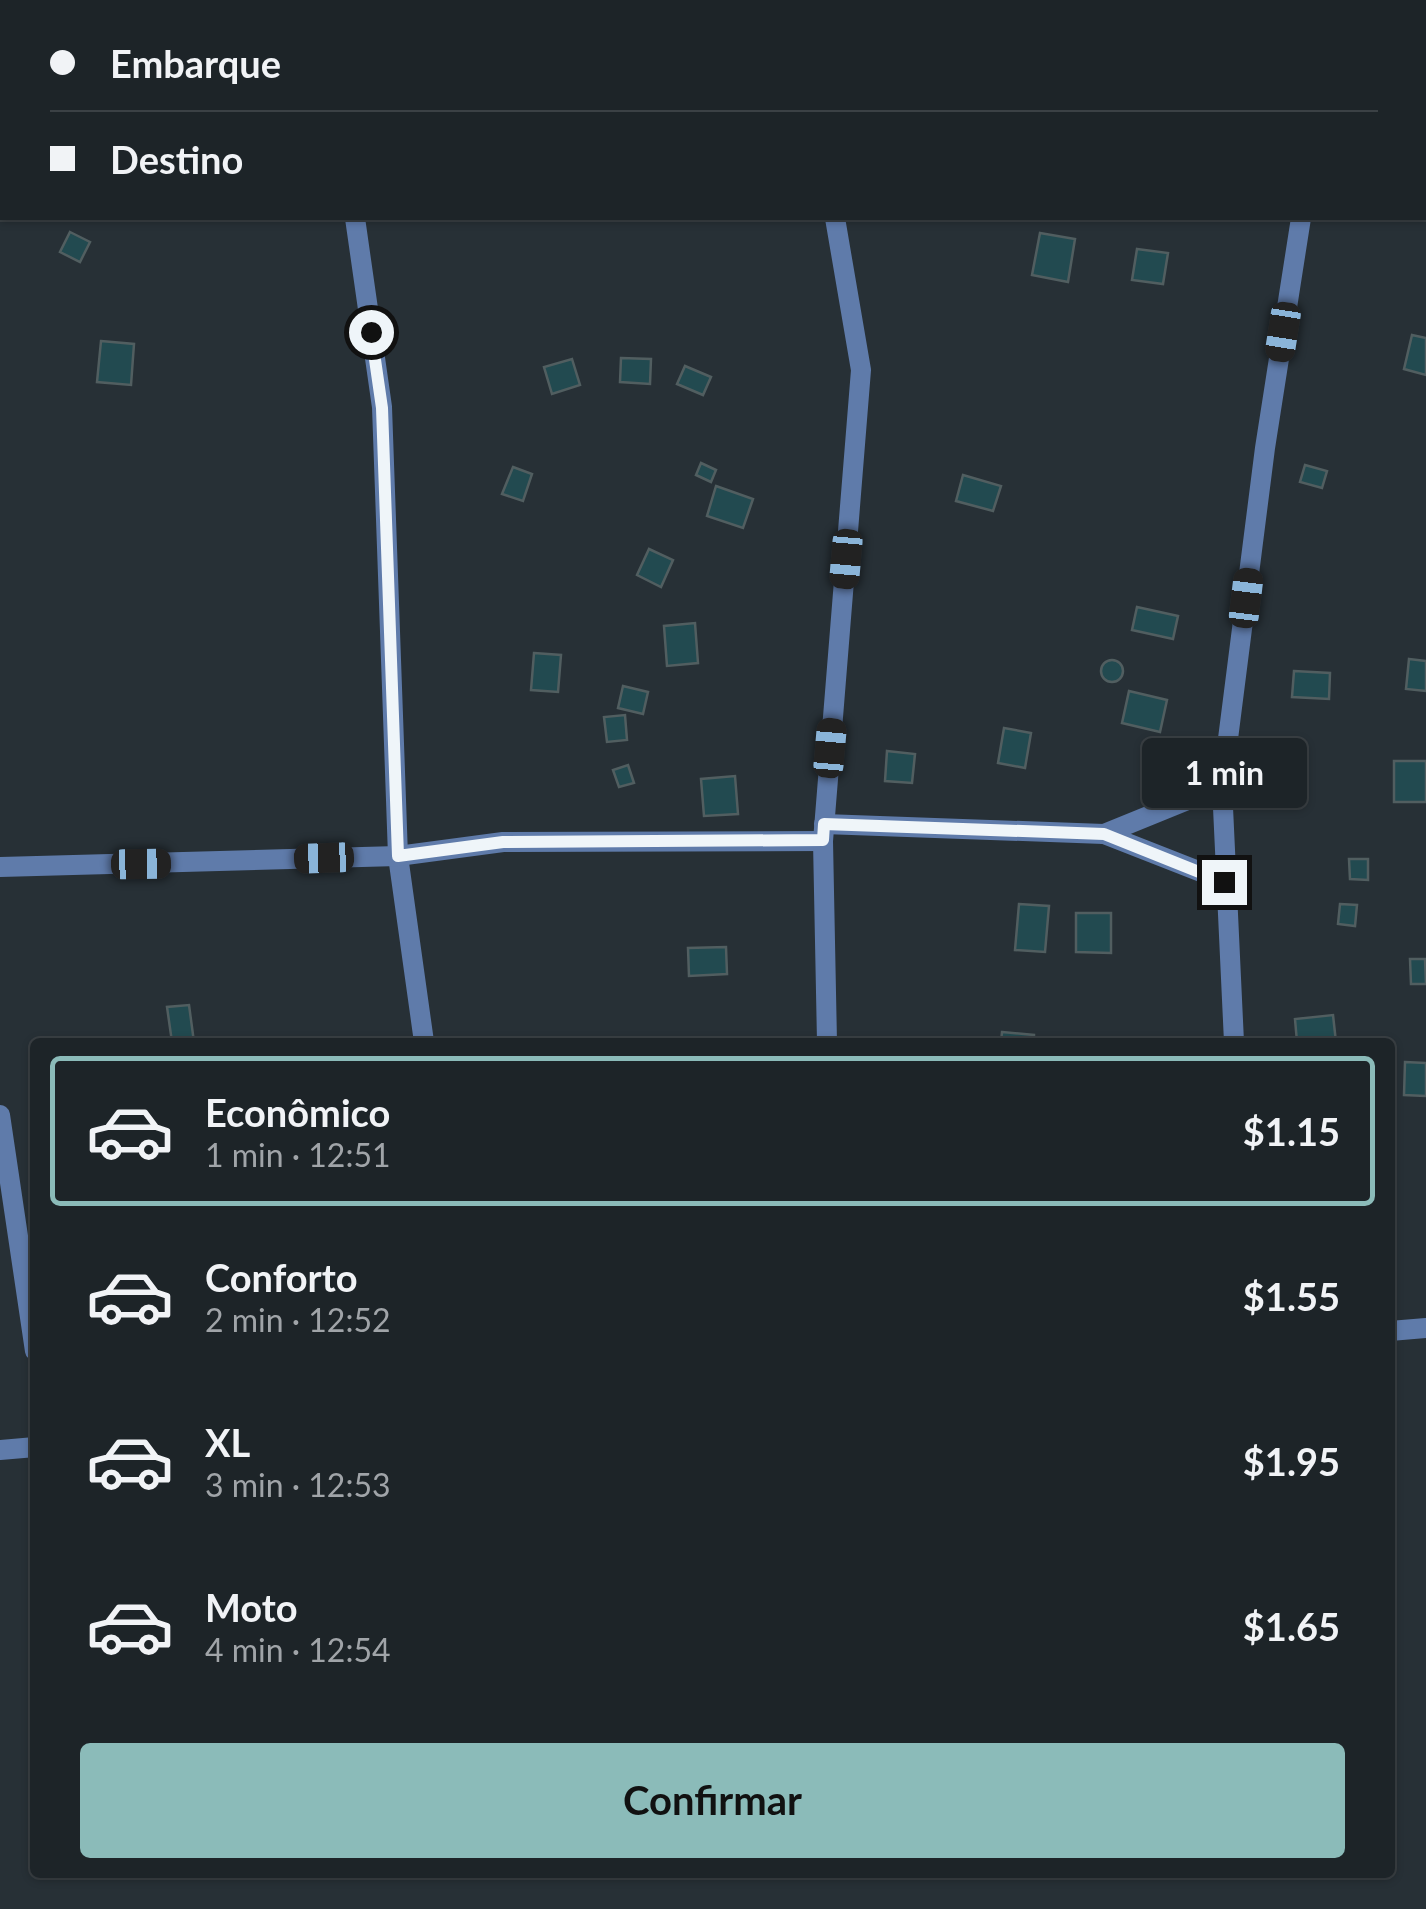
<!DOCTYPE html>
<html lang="pt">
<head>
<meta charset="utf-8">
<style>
  :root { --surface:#1d2428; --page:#252c30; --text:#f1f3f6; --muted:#a0a4a8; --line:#3b4145; --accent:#8bbbb9 }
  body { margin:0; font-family:Lato,sans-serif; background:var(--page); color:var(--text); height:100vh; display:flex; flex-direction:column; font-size:38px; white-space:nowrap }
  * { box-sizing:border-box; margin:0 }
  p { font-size:32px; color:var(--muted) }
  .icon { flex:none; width:55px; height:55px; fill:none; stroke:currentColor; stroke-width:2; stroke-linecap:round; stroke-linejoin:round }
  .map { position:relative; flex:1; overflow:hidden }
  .drawer { position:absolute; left:30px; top:1038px; width:1365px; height:840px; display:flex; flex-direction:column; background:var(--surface); border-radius:10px; box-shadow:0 2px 8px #0004,0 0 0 2px var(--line) }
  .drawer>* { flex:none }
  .hud { position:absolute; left:0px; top:0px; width:1428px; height:220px; box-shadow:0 2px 8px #0004,0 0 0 2px var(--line); display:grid; align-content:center; height:220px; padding:0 50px; background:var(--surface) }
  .end { position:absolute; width:45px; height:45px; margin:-22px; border:12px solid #eff5f9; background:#111; box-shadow:0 0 0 5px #111 }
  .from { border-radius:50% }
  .bubble { position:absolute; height:70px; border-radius:10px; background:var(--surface); box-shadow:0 2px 8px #0004,0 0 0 2px var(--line); font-size:32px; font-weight:700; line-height:70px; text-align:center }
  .car { position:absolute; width:30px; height:60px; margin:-30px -15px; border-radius:12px; box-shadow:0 0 8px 2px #0007; background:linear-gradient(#222 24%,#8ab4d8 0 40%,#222 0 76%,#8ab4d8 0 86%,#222 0) }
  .hud b { display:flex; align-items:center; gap:35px; height:95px; font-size:38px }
  .hud b+b { border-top:2px solid var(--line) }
  .hud i { width:25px; height:25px; background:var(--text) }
  ul { padding:18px 0 0; list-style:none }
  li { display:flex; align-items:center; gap:30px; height:150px; margin:0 20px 15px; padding:0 30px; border:5px solid transparent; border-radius:10px }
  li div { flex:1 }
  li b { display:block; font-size:38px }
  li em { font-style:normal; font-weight:700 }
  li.current { border-color:var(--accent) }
  li>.icon { width:90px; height:90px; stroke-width:1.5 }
  .primary-button { display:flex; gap:20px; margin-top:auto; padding:20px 50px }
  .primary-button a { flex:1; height:115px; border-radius:10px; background:var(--accent); color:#111; font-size:40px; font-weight:700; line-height:115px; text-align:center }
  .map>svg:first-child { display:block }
</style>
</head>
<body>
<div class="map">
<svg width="1426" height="1909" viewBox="0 0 1426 1909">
  <rect width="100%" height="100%" fill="#273036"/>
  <g fill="#224a50" stroke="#515e60" stroke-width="2.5">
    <path d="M70 232 90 242 80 262 60 252Z"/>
    <path d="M1040 233 1075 239 1068 282 1032 275Z"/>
    <path d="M1137 249 1168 253 1163 284 1132 280Z"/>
    <path d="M1412 335 1426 338V375L1404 369Z"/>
    <path d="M101 341 134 344 131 385 97 382Z"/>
    <path d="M621 358 651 359 650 384 620 382Z"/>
    <path d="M572 359 580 385 552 394 544 367Z"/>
    <path d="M685 366 711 377 703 395 677 384Z"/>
    <path d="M701 463 716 470 711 482 696 475Z"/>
    <path d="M1305 465 1327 471 1322 488 1300 482Z"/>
    <path d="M513 467 532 474 523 501 502 494Z"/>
    <path d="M963 475 1001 486 993 511 956 501Z"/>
    <path d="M716 486 753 499 743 528 707 516Z"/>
    <path d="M649 549 673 560 661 587 637 575Z"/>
    <path d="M1137 607 1178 616 1173 639 1132 630Z"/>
    <path d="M695 623 698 663 667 666 664 626Z"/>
    <path d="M534 653 561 655 558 692 531 690Z"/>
    <path d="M1409 659 1426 661V691L1406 689Z"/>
    <circle cx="1112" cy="671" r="11"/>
    <path d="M1294 671 1330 673 1329 699 1292 697Z"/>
    <path d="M623 686 648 692 643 714 618 708Z"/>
    <path d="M1129 691 1167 700 1160 732 1122 723Z"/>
    <path d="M625 715 627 740 607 742 604 717Z"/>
    <path d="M1004 728 1031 733 1025 768 998 763Z"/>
    <path d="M887 751 915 754 912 783 885 781Z"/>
    <rect x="1394" y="761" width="32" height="41"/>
    <path d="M628 765 634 783 619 787 613 770Z"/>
    <path d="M735 776 738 814 704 816 701 779Z"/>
    <path d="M1349 859H1368V880L1350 879Z"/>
    <path d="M1019 904 1049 906 1045 952 1015 950Z"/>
    <path d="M1340 904 1357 905 1355 926 1338 924Z"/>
    <path d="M1076 913H1111V953L1076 952Z"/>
    <path d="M726 947 727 974 689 976 688 948Z"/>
    <path d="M1410 959H1425L1426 984H1411Z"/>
    <path d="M189 1005 194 1042H172L167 1007Z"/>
    <path d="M1333 1015 1336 1042H1297L1295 1019Z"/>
    <path d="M1002 1032 1034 1035V1042H1001Z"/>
    <path d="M1405 1062 1426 1063V1096L1404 1095Z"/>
  </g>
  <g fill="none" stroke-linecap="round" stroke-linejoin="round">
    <g stroke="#5f7baa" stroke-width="20">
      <path d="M325 0V2"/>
      <path d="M869 2 870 0"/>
      <path d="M1333 2 1334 0"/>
      <path d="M1425 124H1426"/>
      <path d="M355 218 382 407 398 856 424 1042"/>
      <path d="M824 824 1104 834 1224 881"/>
      <path d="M1104 834 1222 786"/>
      <path d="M0 867 398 856 503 842 823 841"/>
      <path d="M827 1042 823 841 861 370 835 218"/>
      <path d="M1234 1042 1222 786 1265 448 1301 218"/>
      <path d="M0 1115 35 1351"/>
      <path d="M1390 1331 1426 1328"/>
      <path d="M0 1450 35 1447"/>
    </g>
  </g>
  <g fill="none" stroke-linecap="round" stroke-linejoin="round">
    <path stroke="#eff5f9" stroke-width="12" d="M371 332 382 408 398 856 503 842 823 840 824 824 1104 834 1224 882"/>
  </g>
</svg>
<i class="end from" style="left:371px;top:332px"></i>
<i class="end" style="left:1224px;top:882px"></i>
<div class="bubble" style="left:1142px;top:738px;width:165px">1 min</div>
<i class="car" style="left:1283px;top:332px;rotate:189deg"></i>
<i class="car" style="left:846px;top:559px;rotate:185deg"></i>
<i class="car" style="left:1246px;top:598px;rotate:7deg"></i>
<i class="car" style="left:830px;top:748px;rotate:5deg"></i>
<i class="car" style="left:324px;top:858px;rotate:268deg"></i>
<i class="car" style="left:141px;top:864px;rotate:89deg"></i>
<div class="hud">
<b><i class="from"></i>Embarque</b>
<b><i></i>Destino</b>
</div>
<section class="drawer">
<ul>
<li class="current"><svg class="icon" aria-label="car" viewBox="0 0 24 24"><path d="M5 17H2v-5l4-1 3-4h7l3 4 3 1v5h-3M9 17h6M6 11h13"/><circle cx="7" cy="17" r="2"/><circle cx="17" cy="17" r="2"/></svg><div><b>Econômico</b><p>1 min · 12:51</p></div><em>$1.15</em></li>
<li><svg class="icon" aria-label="car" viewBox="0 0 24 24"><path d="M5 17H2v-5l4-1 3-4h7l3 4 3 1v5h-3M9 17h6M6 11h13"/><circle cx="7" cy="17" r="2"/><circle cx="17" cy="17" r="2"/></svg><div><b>Conforto</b><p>2 min · 12:52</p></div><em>$1.55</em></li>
<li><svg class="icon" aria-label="car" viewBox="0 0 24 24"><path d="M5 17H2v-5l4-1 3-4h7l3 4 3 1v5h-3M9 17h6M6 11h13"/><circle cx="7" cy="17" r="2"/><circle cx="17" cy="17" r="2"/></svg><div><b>XL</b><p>3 min · 12:53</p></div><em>$1.95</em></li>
<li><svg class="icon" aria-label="car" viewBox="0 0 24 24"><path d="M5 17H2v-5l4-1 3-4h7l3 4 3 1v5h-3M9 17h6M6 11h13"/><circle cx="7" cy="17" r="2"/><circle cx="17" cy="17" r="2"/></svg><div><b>Moto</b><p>4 min · 12:54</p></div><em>$1.65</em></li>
</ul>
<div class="primary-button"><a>Confirmar</a></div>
</section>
</div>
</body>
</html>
